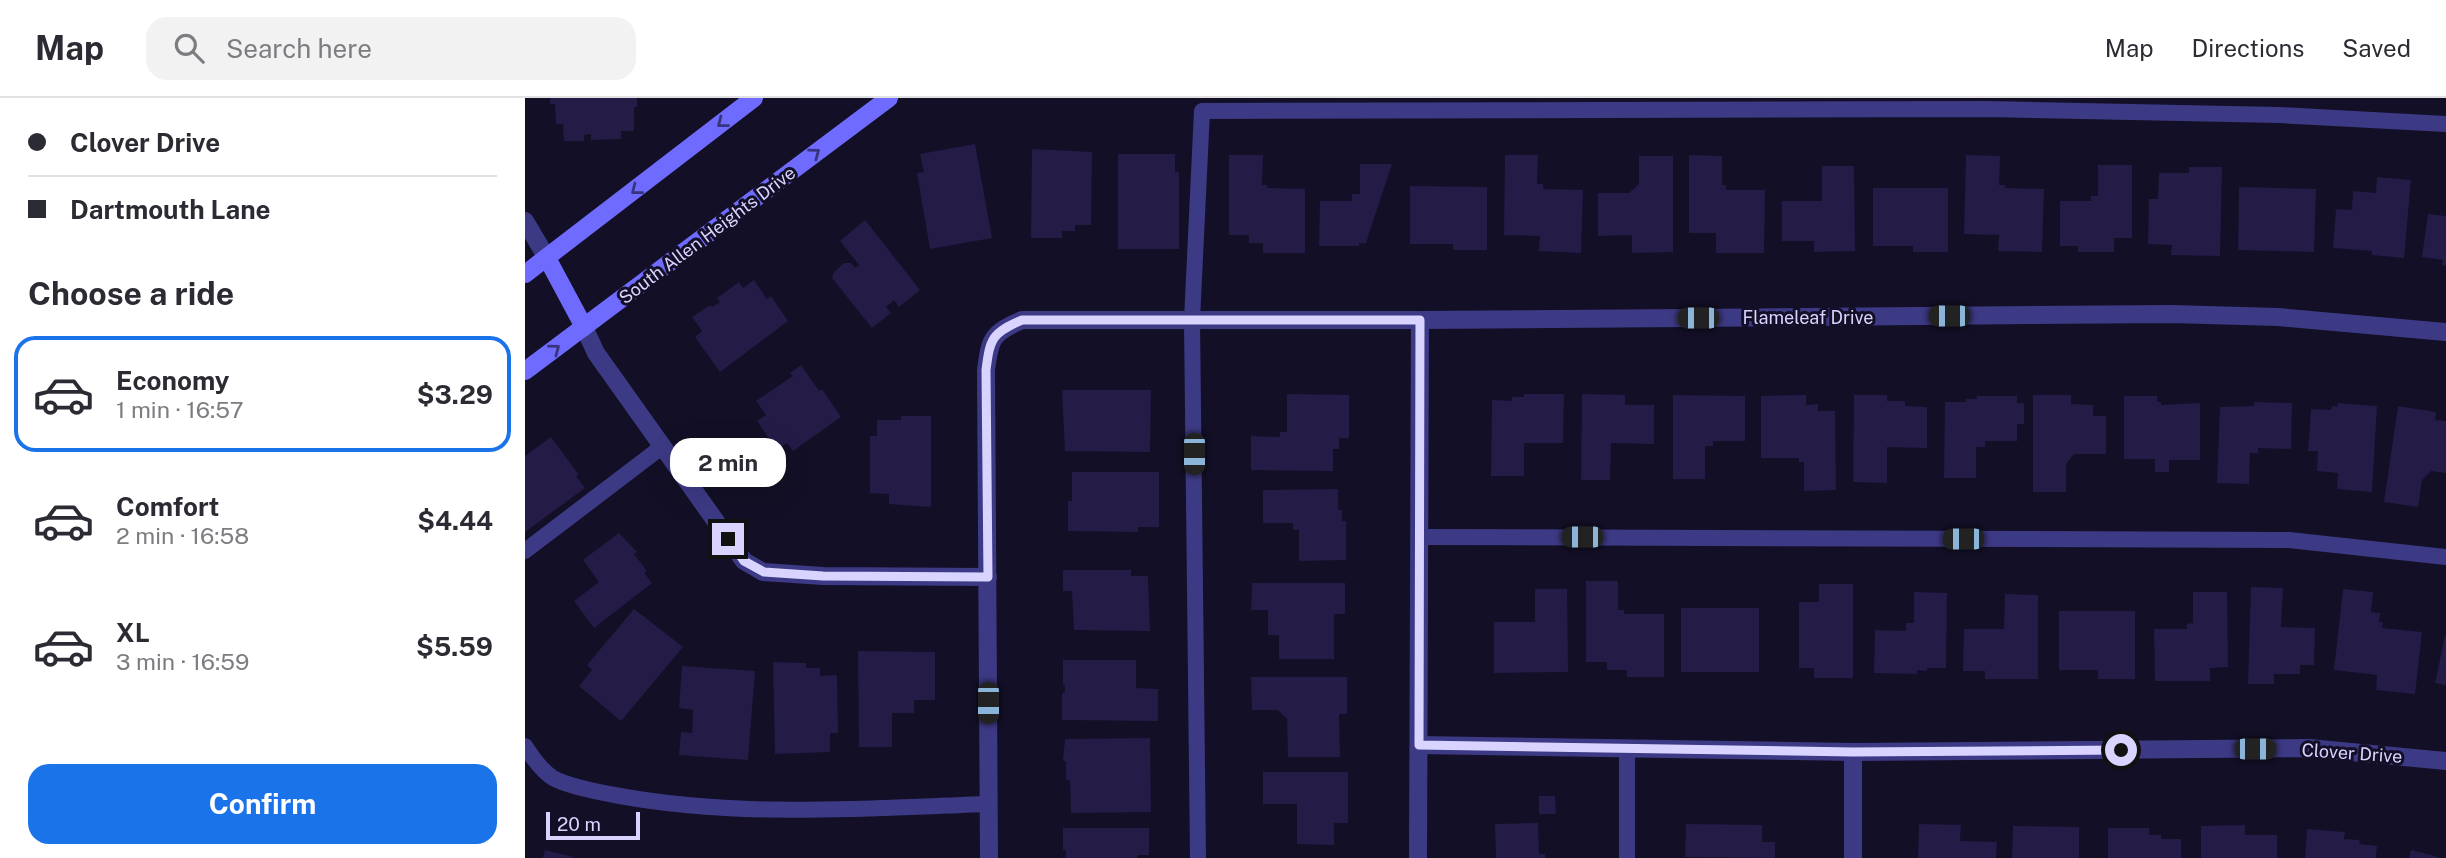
<!DOCTYPE html>
<html lang="en">
<head>
<meta charset="utf-8">
<style>
  :root { --surface:#fff; --page:#f2f2f3; --text:#2b2b33; --muted:#7c7c81; --line:#e1e1e2; --accent:#1a73e8 }
  body { margin:0; font-family:"Public Sans",sans-serif; background:var(--page); color:var(--text); height:100vh; display:flex; flex-direction:column; font-size:26px; white-space:nowrap }
  * { box-sizing:border-box; margin:0 }
  p { font-size:23px; color:var(--muted) }
  .icon { flex:none; width:38px; height:38px; fill:none; stroke:currentColor; stroke-width:2; stroke-linecap:round; stroke-linejoin:round }
  .map { position:relative; flex:1; overflow:hidden }
  .panel { display:flex; flex-direction:column; background:var(--surface); width:525px }
  .panel>* { flex:none }
  .top-card { display:grid; align-content:center; height:154px; padding:0 28px; background:var(--surface) }
  .scale { position:absolute; left:21px; bottom:18px; width:94px; box-sizing:border-box; padding-left:7px; border:4px solid #d9d4ff; border-top:0; font-size:19px; line-height:24px; white-space:nowrap; color:#d9d4ff; -webkit-text-stroke:5px #130f26; paint-order:stroke }
  .end { position:absolute; width:32px; height:32px; margin:-16px; border:9px solid #d9d4ff; background:#111; box-shadow:0 0 0 4px #111 }
  .from { border-radius:50% }
  .bubble { position:absolute; height:49px; border-radius:21px; background:var(--surface); box-shadow:0 7px 28px #0002; font-size:23px; font-weight:700; line-height:49px; text-align:center }
  .car { position:absolute; width:21px; height:42px; margin:-21px -10px; border-radius:9px; box-shadow:0 0 5px 2px #0007; background:linear-gradient(#222 24%,#8ab4d8 0 40%,#222 0 76%,#8ab4d8 0 86%,#222 0) }
  .top-card b { display:flex; align-items:center; gap:24px; height:66px; font-size:26px }
  .top-card b+b { border-top:2px solid var(--line) }
  .top-card i { width:18px; height:18px; background:var(--text) }
  ul { padding:0; list-style:none }
  li { display:flex; align-items:center; gap:21px; height:116px; margin:0 14px 10px; padding:0 14px; border:4px solid transparent; border-radius:21px }
  li div { flex:1 }
  li b { display:block; font-size:26px }
  li em { font-style:normal; font-weight:700 }
  li.on { border-color:var(--accent) }
  li>.icon { width:63px; height:63px; stroke-width:1.5 }
  h2 { padding:0 28px; font-size:32px; line-height:84px }
  .button { display:flex; gap:14px; margin-top:auto; padding:14px 28px }
  .button a { flex:1; height:80px; border-radius:21px; background:var(--accent); color:#fff; font-size:28px; font-weight:700; line-height:80px; text-align:center }
  header { display:flex; align-items:center; gap:42px; box-sizing:border-box; height:98px; padding:0 35px; background:var(--surface); border-bottom:2px solid var(--line) }
  header strong { font-size:33px }
  nav { display:flex; gap:38px; margin-inline-start:auto; font-size:24px }
  .search { width:490px; height:63px; background:var(--page); display:flex; align-items:center; gap:18px; box-sizing:border-box; padding:0 24px; border-radius:21px; color:var(--muted); font-size:26px }
  main { display:flex; flex:1; min-height:0 }
  .map>svg:first-child { display:block }
</style>
</head>
<body>
<header>
<strong>Map</strong>
<div class="search"><svg class="icon" aria-label="search" viewBox="0 0 24 24"><circle cx="10" cy="10" r="6"/><path d="M15 15l6 6"/></svg>Search here</div>
<nav><a>Map</a><a>Directions</a><a>Saved</a></nav>
</header>
<main>
<section class="panel">
<div class="top-card">
<b><i class="from"></i>Clover Drive</b>
<b><i></i>Dartmouth Lane</b>
</div>
<h2>Choose a ride</h2>
<ul>
<li class="on"><svg class="icon" aria-label="car" viewBox="0 0 24 24"><path d="M5 17H2v-5l4-1 3-4h7l3 4 3 1v5h-3M9 17h6M6 11h13"/><circle cx="7" cy="17" r="2"/><circle cx="17" cy="17" r="2"/></svg><div><b>Economy</b><p>1 min · 16:57</p></div><em>$3.29</em></li>
<li><svg class="icon" aria-label="car" viewBox="0 0 24 24"><path d="M5 17H2v-5l4-1 3-4h7l3 4 3 1v5h-3M9 17h6M6 11h13"/><circle cx="7" cy="17" r="2"/><circle cx="17" cy="17" r="2"/></svg><div><b>Comfort</b><p>2 min · 16:58</p></div><em>$4.44</em></li>
<li><svg class="icon" aria-label="car" viewBox="0 0 24 24"><path d="M5 17H2v-5l4-1 3-4h7l3 4 3 1v5h-3M9 17h6M6 11h13"/><circle cx="7" cy="17" r="2"/><circle cx="17" cy="17" r="2"/></svg><div><b>XL</b><p>3 min · 16:59</p></div><em>$5.59</em></li>
</ul>
<div class="button"><a>Confirm</a></div>
</section>
<div class="map">
<svg width="1921" height="760" viewBox="0 0 1921 760">
  <rect width="100%" height="100%" fill="#130f26"/>
  <g fill="#241b47">
    <path d="M25 0H112V9H109V33H96V41L66 42V36L59 37V43H39L38 26H31L30 6H25Z"/>
    <path d="M450 46 467 140 405 151 392 75 399 74 395 56Z"/>
    <path d="M507 51 567 54 566 127H550V133H537V140H506Z"/>
    <path d="M593 56H650V74H654V151H593Z"/>
    <path d="M704 57H738L737 87H742V90L780 91V155H738V145H724V137H704Z"/>
    <path d="M980 57H1013L1012 86H1018V91L1058 92 1056 155 1014 153 1015 138 979 137Z"/>
    <path d="M1164 57 1197 58V87H1201V92H1240L1239 155H1191V135H1164Z"/>
    <path d="M1441 57 1475 58 1474 87H1480V90L1519 91 1517 154 1473 153 1474 137 1439 136Z"/>
    <path d="M1114 58H1148V154L1107 155V137L1073 138V95H1104L1114 86Z"/>
    <path d="M835 66H867L841 145H834V148H794L795 103H827V96H835Z"/>
    <path d="M1573 67H1607V140H1589V154H1553V148H1535V103H1566V98H1573Z"/>
    <path d="M1297 68H1329L1330 153 1289 154V143H1257V103H1297Z"/>
    <path d="M1664 69H1697L1695 158 1646 157 1647 147 1623 146 1624 101H1633L1634 75H1664Z"/>
    <path d="M1852 79 1886 82 1879 160 1847 157V153L1808 150 1811 111 1827 112 1828 93 1851 95Z"/>
    <path d="M885 88 962 89V152H928V146H885Z"/>
    <path d="M1714 89 1791 91 1789 154 1713 152Z"/>
    <path d="M1348 90H1423V154H1388V148H1348Z"/>
    <path d="M1903 116 1921 118V168L1917 167 1918 162 1897 159Z"/>
    <path d="M340 122 395 192 374 209 369 202 361 209 366 215 347 230 307 180 309 174 319 165H326L330 170 334 167 315 143Z"/>
    <path d="M229 182 242 201 246 198 263 223 195 274 170 239 177 233 167 219 185 207 187 209 195 204 192 200 214 184 218 190Z"/>
    <path d="M276 267 294 293 297 291 316 319 268 353 262 345 252 352 232 323 241 317 231 303 268 278 265 275Z"/>
    <path d="M537 292H626L625 354 540 353Z"/>
    <path d="M762 296 824 297V340H814V351H808V373L726 372V338L755 339V334H762Z"/>
    <path d="M999 296H1039L1038 345H999V378H966L967 302 987 303V299H999Z"/>
    <path d="M1057 296 1100 297V307H1129V346L1086 345 1085 382H1056Z"/>
    <path d="M1148 297 1220 298V343H1188V348H1180V381H1148Z"/>
    <path d="M1281 297V307L1293 306V313H1310L1311 392 1279 393V364H1274V360H1236V298Z"/>
    <path d="M1329 297H1362V303H1380V308L1402 309V350L1362 349V385L1328 384Z"/>
    <path d="M1508 297H1546V306L1568 307V318H1581V356H1549L1541 366V394H1508Z"/>
    <path d="M1452 298H1492V305H1499V326H1492V343H1460V349H1451V380H1419L1420 304H1441V301H1452Z"/>
    <path d="M1599 298H1632V304H1636V307L1675 305V362H1644V374H1630V361H1599Z"/>
    <path d="M1729 304 1767 305 1766 351 1733 350V355H1725L1724 386 1692 385 1695 309 1729 308Z"/>
    <path d="M1813 305 1852 308 1847 394 1812 391 1813 375 1792 373 1793 353H1783L1786 311 1806 312 1807 308 1813 309Z"/>
    <path d="M1873 308 1911 314 1910 322 1921 323V375L1906 373 1897 382 1893 409 1859 404Z"/>
    <path d="M376 318H406V409L364 406V396L345 395V338H352V322H376Z"/>
    <path d="M26 339 54 377 51 378 60 390 0 434V358Z"/>
    <path d="M547 374H634V429H613V434L543 433V403H547Z"/>
    <path d="M813 391V412H817V423H821V462L774 463V432H768V425H738V392Z"/>
    <path d="M94 435 112 454 109 456 122 473 119 475 127 485 69 530 49 503 74 484 58 462Z"/>
    <path d="M538 472H606V478H623L625 533 549 532 547 493H538Z"/>
    <path d="M1061 483H1093V512H1099V516H1139V579H1102V572H1082V564H1061Z"/>
    <path d="M727 485H820V516H809V561H754V537H743V512H726Z"/>
    <path d="M1294 486H1328V580H1289V570H1274V504H1294Z"/>
    <path d="M1726 489 1758 490 1756 529 1790 530 1789 567H1775V576H1749V586H1723Z"/>
    <path d="M1010 491H1042L1043 574 969 575V524H1010Z"/>
    <path d="M1818 491 1848 494 1846 514 1855 515 1854 524H1858L1857 530 1897 534 1890 596 1851 592 1852 577 1809 572Z"/>
    <path d="M1389 494 1422 495 1421 570H1402V573L1392 572V576L1349 575 1350 532 1381 533V525H1389Z"/>
    <path d="M1668 494H1702L1703 569 1685 570V583H1630L1629 531H1662V526L1668 525Z"/>
    <path d="M1480 496 1513 497V581H1460V573H1438L1439 531H1479Z"/>
    <rect x="1156" y="510" width="78" height="64"/>
    <path d="M109 511 158 549 96 623 54 588 67 572 62 567Z"/>
    <path d="M1534 513H1610V581H1573V572H1534Z"/>
    <path d="M1920 538H1921V587L1910 585Z"/>
    <path d="M333 553 410 554V602H389V615H367V649H334Z"/>
    <path d="M538 562H611V590L633 591V623L537 622V595H540V587H538Z"/>
    <path d="M248 564 281 565V570H295V578L312 577 313 635H305V654L250 656Z"/>
    <path d="M157 568 230 573 223 662 154 657 156 634 167 635 168 612 154 610Z"/>
    <path d="M726 579H822V616H814L815 659H763L762 621 753 612H727Z"/>
    <path d="M625 640 626 714 546 715 545 682H541V663H538L540 641Z"/>
    <path d="M738 674H823V725H809V747L772 746V706H738Z"/>
    <path d="M1014 698H1030L1031 716H1014Z"/>
    <path d="M1013 725 1014 756H1020V760H971L970 726Z"/>
    <path d="M1161 726 1237 727V744H1250V760L1160 759Z"/>
    <path d="M1394 726 1436 727 1435 743 1472 744 1471 760H1393Z"/>
    <path d="M1720 727V737H1752V760H1676V728Z"/>
    <path d="M1488 728 1554 729V760H1487Z"/>
    <path d="M538 730H624V757H613L612 760H541V752H538Z"/>
    <path d="M1583 730H1624V737H1636V741H1656V760H1583Z"/>
    <path d="M1782 731 1820 734 1819 741 1835 742 1834 746 1852 748 1851 760H1780Z"/>
    <path d="M20 752 48 759V760H18Z"/>
    <path d="M1886 752 1906 757 1915 760H1884Z"/>
  </g>
  <g fill="none" stroke-linecap="round" stroke-linejoin="round">
    <g stroke="#3d3a85" stroke-width="16">
      <path d="M894 439 1764 442 1921 459"/>
      <path d="M0 453 138 348"/>
      <path d="M0 648C7 659 17 673 28 680 44 689 78 695 95 698 216 720 342 710 464 706"/>
      <path d="M673 760 667 222 677 13 1462 11 1754 17 1921 26"/>
      <path d="M1102 760V650"/>
    </g>
    <g stroke="#3d3a85" stroke-width="18">
      <path d="M0 123 22 160"/>
      <path d="M59 229 71 255 219 463 238 474 298 478 463 479"/>
      <path d="M894 647 1328 654 1784 650 1921 663"/>
      <path d="M464 760 461 272C465 240 467 235 497 222H895L1647 216 1753 219 1921 234"/>
      <path d="M893 760 895 222"/>
      <path d="M1328 760V654"/>
    </g>
    <g stroke="#6f6bff" stroke-width="18">
      <path d="M22 160 59 229"/>
      <path d="M0 176 229 0"/>
      <path d="M0 273 364 0"/>
    </g>
  </g>
  <defs><path id="oneway-chevron" d="M-2-3.5L2.5 0L-2 3.5" fill="none" stroke-width="1.6" stroke-linecap="round" stroke-linejoin="round" transform="scale(1.75)"/></defs>
  <g stroke="#38347d">
    <use href="#oneway-chevron" transform="translate(197 25) rotate(142)"/>
    <use href="#oneway-chevron" transform="translate(290 55) rotate(-37)"/>
    <use href="#oneway-chevron" transform="translate(111 92) rotate(142)"/>
    <use href="#oneway-chevron" transform="translate(30 251) rotate(-37)"/>
  </g>
  <g fill="none" stroke-linecap="round" stroke-linejoin="round">
    <path stroke="#d9d4ff" stroke-width="9" d="M203 441 219 463 239 474 298 478 463 479 461 272C465 240 467 235 497 222H895L894 647 1328 654 1596 652"/>
  </g>
  <g text-anchor="middle" dominant-baseline="central" stroke-width="6" stroke-linejoin="round" paint-order="stroke">
    <g font-size="18" fill="#d9d4ff" stroke="#130f26">
      <text transform="translate(182 137) rotate(-37)">South Allen Heights Drive</text>
      <text x="1283" y="219">Flameleaf Drive</text>
      <text transform="translate(1827 655) rotate(4)">Clover Drive</text>
    </g>
  </g>
</svg>
<div class="scale">20 m</div>
<i class="end from" style="left:1596px;top:652px"></i>
<i class="end" style="left:203px;top:441px"></i>
<div class="bubble" style="left:145px;top:340px;width:116px">2 min</div>
<i class="car" style="left:1424px;top:218px;rotate:270deg"></i>
<i class="car" style="left:1173px;top:220px;rotate:270deg"></i>
<i class="car" style="left:669px;top:356px;rotate:180deg"></i>
<i class="car" style="left:1057px;top:439px;rotate:270deg"></i>
<i class="car" style="left:1438px;top:441px;rotate:270deg"></i>
<i class="car" style="left:463px;top:605px;rotate:180deg"></i>
<i class="car" style="left:1730px;top:651px;rotate:90deg"></i>
</div>
</main>
</body>
</html>
